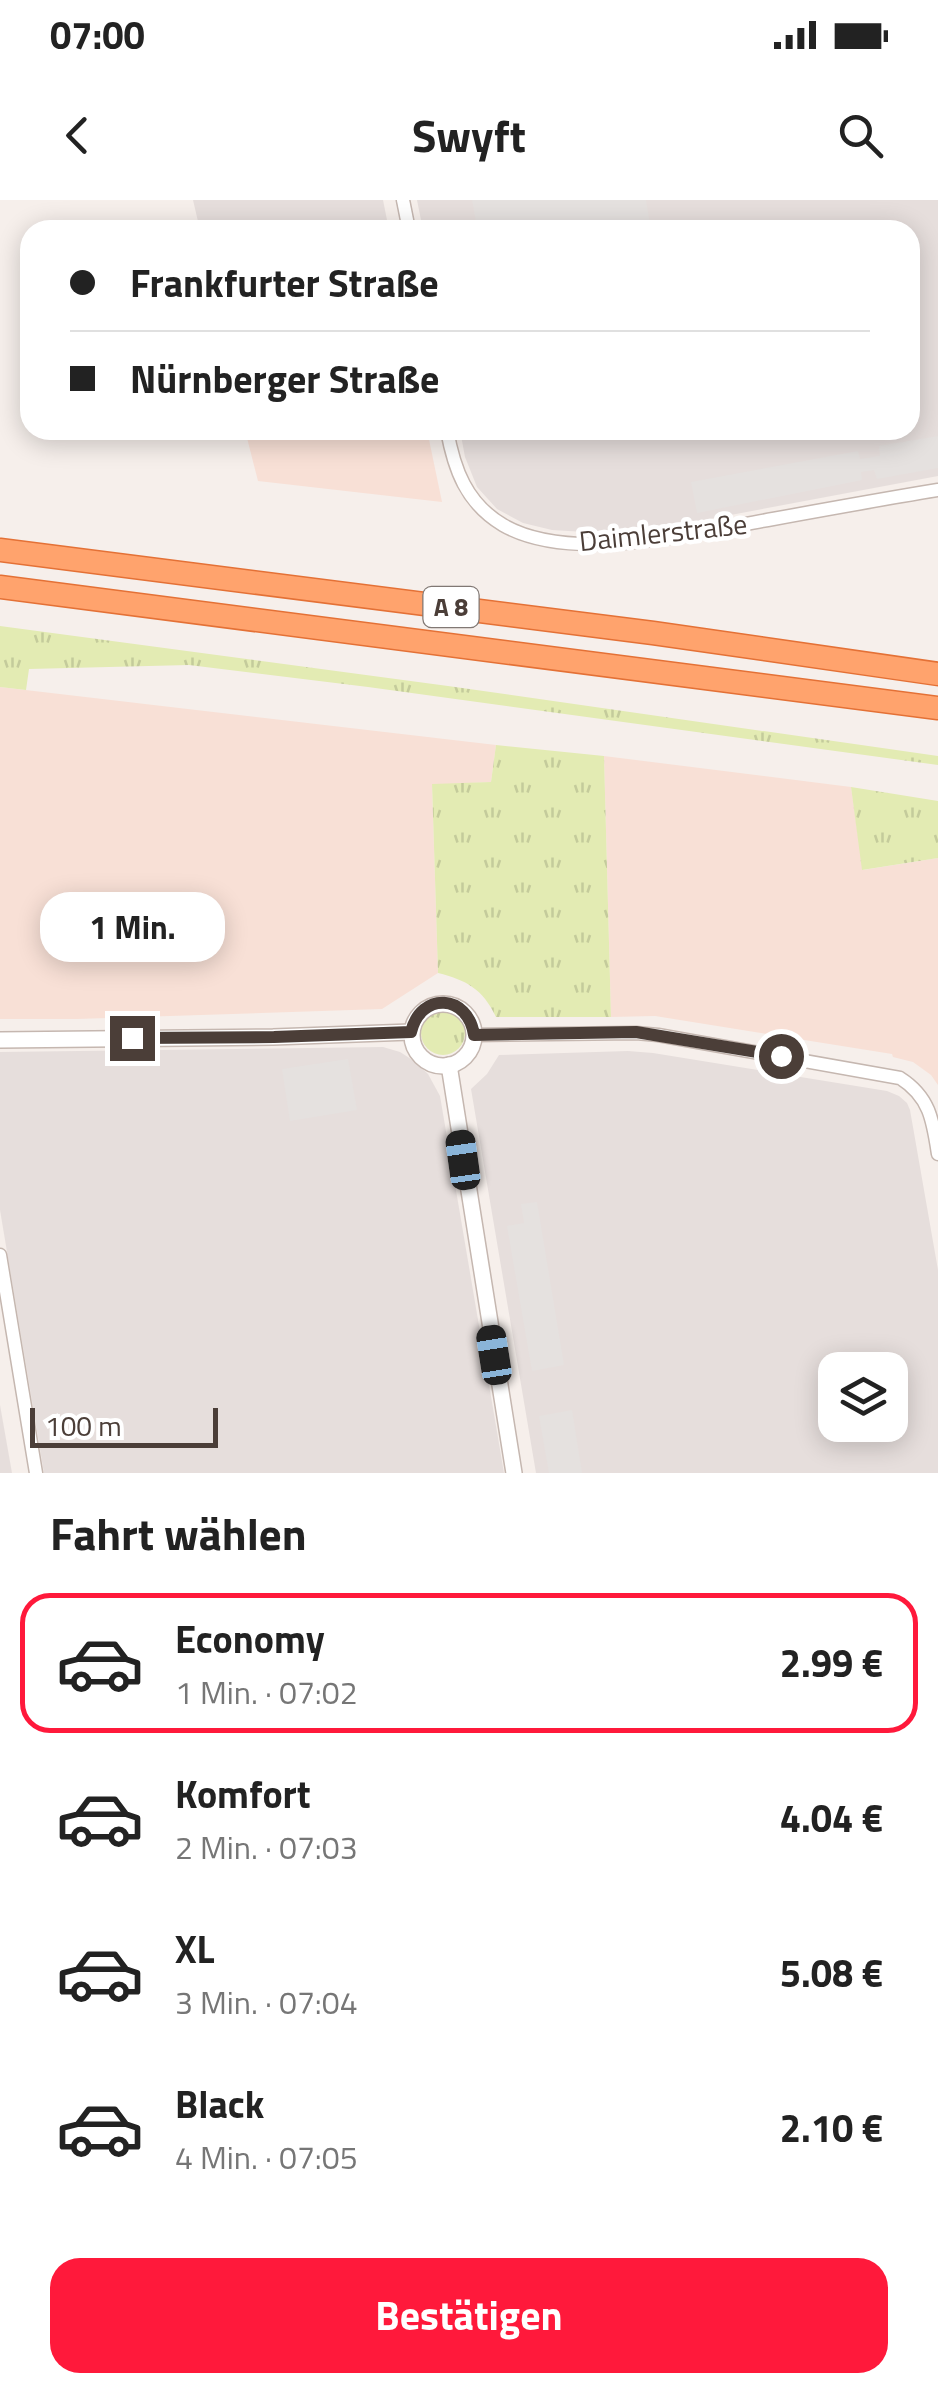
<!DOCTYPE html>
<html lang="de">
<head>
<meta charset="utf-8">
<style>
  :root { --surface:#fff; --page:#f2f2f2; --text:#222; --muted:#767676; --line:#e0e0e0; --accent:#ff193b }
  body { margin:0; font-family:"Titillium Web",sans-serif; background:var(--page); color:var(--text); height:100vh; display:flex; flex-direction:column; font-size:38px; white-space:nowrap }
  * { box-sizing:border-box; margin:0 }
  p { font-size:32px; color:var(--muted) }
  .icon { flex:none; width:55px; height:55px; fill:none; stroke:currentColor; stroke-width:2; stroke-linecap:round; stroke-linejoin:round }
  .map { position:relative; height:1273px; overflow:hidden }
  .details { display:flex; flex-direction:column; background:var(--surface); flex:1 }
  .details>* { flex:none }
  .banner { position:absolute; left:20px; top:20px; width:900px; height:220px; border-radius:30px; box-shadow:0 5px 25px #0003; display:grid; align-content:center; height:220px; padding:0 50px; background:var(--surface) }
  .controls { position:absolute; left:818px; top:1152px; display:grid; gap:20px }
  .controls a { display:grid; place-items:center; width:90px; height:90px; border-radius:20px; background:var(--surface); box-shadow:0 5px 25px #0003; font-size:50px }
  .scale { position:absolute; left:30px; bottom:25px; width:188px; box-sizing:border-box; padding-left:10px; border:5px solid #4b3e38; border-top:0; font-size:28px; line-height:35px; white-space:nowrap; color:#4b3e38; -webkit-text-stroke:8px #fff; paint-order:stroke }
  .end { position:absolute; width:45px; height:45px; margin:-22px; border:12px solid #4b3e38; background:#fff; box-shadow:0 0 0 5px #fff }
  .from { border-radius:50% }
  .bubble { position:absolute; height:70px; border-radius:30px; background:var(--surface); box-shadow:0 5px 25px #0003; font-size:32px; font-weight:700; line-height:70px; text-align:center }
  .car { position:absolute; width:30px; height:60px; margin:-30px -15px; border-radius:12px; box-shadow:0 0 8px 2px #0007; background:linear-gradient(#222 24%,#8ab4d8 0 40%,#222 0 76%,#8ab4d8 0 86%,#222 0) }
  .banner b { display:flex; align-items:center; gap:35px; height:95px; font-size:38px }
  .banner b+b { border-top:2px solid var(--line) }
  .banner i { width:25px; height:25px; background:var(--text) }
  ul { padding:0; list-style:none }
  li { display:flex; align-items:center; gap:30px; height:140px; margin:0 20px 15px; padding:0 30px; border:5px solid transparent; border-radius:30px }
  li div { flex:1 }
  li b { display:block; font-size:38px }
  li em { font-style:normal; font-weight:700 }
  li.current { border-color:var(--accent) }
  li>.icon { width:90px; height:90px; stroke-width:1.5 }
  h2 { padding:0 50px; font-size:45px; line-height:120px }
  .primary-button { display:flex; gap:20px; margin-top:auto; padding:20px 50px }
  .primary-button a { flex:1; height:115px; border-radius:30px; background:var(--accent); color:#fff; font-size:40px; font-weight:700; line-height:115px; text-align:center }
  .status { display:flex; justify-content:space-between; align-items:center; height:70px; padding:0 50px; background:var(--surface); direction:ltr }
  .status svg { height:28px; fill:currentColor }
  header { display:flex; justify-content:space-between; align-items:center; height:130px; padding:0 50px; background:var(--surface); font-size:45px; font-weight:700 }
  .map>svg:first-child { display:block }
</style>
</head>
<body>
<div class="status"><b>07:00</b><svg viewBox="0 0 49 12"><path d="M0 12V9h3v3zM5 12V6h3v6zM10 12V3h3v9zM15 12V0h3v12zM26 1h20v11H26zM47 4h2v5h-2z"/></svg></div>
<header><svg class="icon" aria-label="back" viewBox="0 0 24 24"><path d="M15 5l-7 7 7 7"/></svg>Swyft<svg class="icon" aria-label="search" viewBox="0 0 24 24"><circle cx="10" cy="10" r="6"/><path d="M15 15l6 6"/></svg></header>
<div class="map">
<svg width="938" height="1273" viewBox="0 0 938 1273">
  <defs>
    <pattern id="grass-tufts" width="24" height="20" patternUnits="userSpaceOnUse" patternTransform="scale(2.5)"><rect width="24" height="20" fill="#e3ebb3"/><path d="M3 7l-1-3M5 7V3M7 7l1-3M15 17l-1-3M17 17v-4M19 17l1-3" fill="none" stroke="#c4cb9b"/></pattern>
  </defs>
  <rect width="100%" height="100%" fill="#f6efeb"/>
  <g fill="#f8e0d6">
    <path d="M245 230H427L442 302 258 281Z"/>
    <path d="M0 487 496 545 491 582 432 585 438 773 382 809 77 819H0Z"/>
    <path d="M604 556 851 587 863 670 938 658V885L931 875 913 862 893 857 892 854 655 816 611 817Z"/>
  </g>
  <g fill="#e6dedc" fill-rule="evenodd">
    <path d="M193 0H383L389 30H200Z"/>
    <path d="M417 0H938V276L661 328 585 332 552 330 523 323 497 309 477 287 465 257 460 230H910V30H423Z"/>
    <path d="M383 847 400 852 414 861 428 874 440 896 504 1273H44L0 1010V852Z"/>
    <path d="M628 851 653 853 887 891 899 896 907 903 910 910 938 1070V1273H536L471 889 487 874 499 855ZM835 1170H890V1225H835Z"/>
    <path d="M0 1205 12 1273H0Z"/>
  </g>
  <g fill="url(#grass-tufts)">
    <path d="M0 426 448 486 938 556V565L368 487 189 465 29 469 26 490 0 487Z"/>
    <path d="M496 545 604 556 611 817H496C483 789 466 780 438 773L432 584 491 582Z"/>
    <path d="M851 587 938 601V658L862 670Z"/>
    <circle cx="443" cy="833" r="22"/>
  </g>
  <g fill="#e5e1df">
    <path d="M472 0H646L651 30H486L485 26 477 27Z"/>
    <path d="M938 236V268L877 279 874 270 861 272 862 280 697 313 691 282 858 251 860 259 880 256 879 246Z"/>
    <path d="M348 859 357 910 290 921 282 869Z"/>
    <path d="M537 1002 564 1165 532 1171 507 1026 524 1023 521 1004Z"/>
    <path d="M572 1210 582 1273H549L539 1216Z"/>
  </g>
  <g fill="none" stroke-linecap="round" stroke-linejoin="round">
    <g stroke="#c5b7b0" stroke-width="15">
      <g id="minor">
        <path d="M403 0 409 30"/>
        <path d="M447 230C454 269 466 303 503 325 572 365 698 332 773 319 828 309 883 299 938 290"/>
        <path d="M474 835 636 833 658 835 900 878C930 897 933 921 938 954"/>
        <path d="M0 1055 36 1273"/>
      </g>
    </g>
    <g stroke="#c5b7b0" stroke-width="18">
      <g id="tertiary">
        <circle cx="443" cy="835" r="31"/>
        <path d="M0 840 273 837 411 832"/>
        <path d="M449 865 514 1273"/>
      </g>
    </g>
    <g stroke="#e47136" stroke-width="25">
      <g id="motorway">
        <path d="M0 350 653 433 938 474"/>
        <path d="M0 387 938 508"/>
      </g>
    </g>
    <use href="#minor" stroke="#fff" stroke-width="12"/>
    <use href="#tertiary" stroke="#fff" stroke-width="15"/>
    <use href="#motorway" stroke="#ffa36d" stroke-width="22"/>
  </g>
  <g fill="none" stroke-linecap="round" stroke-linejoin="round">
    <path stroke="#4b3e38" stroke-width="12" d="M132 838 274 837 411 832C421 791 468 794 474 835L636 832 781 856"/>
  </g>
  <g text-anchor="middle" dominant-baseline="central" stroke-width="9" stroke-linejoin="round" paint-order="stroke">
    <rect fill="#fff" stroke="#817874" stroke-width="2.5" x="423.5" y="387" width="55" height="40" rx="8"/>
    <g font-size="25" font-weight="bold" fill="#4b3e38">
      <text x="451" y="407">A 8</text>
    </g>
    <g font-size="28" fill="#4b3e38" stroke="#fff">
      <text transform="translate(663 332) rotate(-6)">Daimlerstraße</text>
    </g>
  </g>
</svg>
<div class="controls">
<a><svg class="icon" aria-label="layers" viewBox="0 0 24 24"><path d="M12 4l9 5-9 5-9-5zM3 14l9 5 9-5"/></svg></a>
</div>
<div class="scale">100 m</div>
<i class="end from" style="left:781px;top:856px"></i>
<i class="end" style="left:132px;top:838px"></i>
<div class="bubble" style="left:40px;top:692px;width:185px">1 Min.</div>
<i class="car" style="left:463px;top:960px;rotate:352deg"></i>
<i class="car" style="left:494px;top:1155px;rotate:351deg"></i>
<div class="banner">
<b><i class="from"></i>Frankfurter Straße</b>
<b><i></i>Nürnberger Straße</b>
</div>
</div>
<section class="details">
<h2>Fahrt wählen</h2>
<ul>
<li class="current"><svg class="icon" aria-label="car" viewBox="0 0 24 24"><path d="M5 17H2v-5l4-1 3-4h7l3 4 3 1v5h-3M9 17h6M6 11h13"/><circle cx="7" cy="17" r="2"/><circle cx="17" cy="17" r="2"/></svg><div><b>Economy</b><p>1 Min. · 07:02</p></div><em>2.99 €</em></li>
<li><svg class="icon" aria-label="car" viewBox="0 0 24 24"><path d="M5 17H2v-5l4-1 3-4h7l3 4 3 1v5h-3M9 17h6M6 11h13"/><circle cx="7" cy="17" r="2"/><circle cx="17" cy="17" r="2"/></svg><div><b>Komfort</b><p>2 Min. · 07:03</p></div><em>4.04 €</em></li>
<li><svg class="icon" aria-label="car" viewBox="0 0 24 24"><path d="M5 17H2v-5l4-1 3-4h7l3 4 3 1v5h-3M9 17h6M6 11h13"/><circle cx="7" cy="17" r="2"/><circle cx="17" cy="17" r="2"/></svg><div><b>XL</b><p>3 Min. · 07:04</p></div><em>5.08 €</em></li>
<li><svg class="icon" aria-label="car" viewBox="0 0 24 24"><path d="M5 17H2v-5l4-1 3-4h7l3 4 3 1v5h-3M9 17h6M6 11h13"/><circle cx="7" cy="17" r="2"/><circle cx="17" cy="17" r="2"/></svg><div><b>Black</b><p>4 Min. · 07:05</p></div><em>2.10 €</em></li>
</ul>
<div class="primary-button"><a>Bestätigen</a></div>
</section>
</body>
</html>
